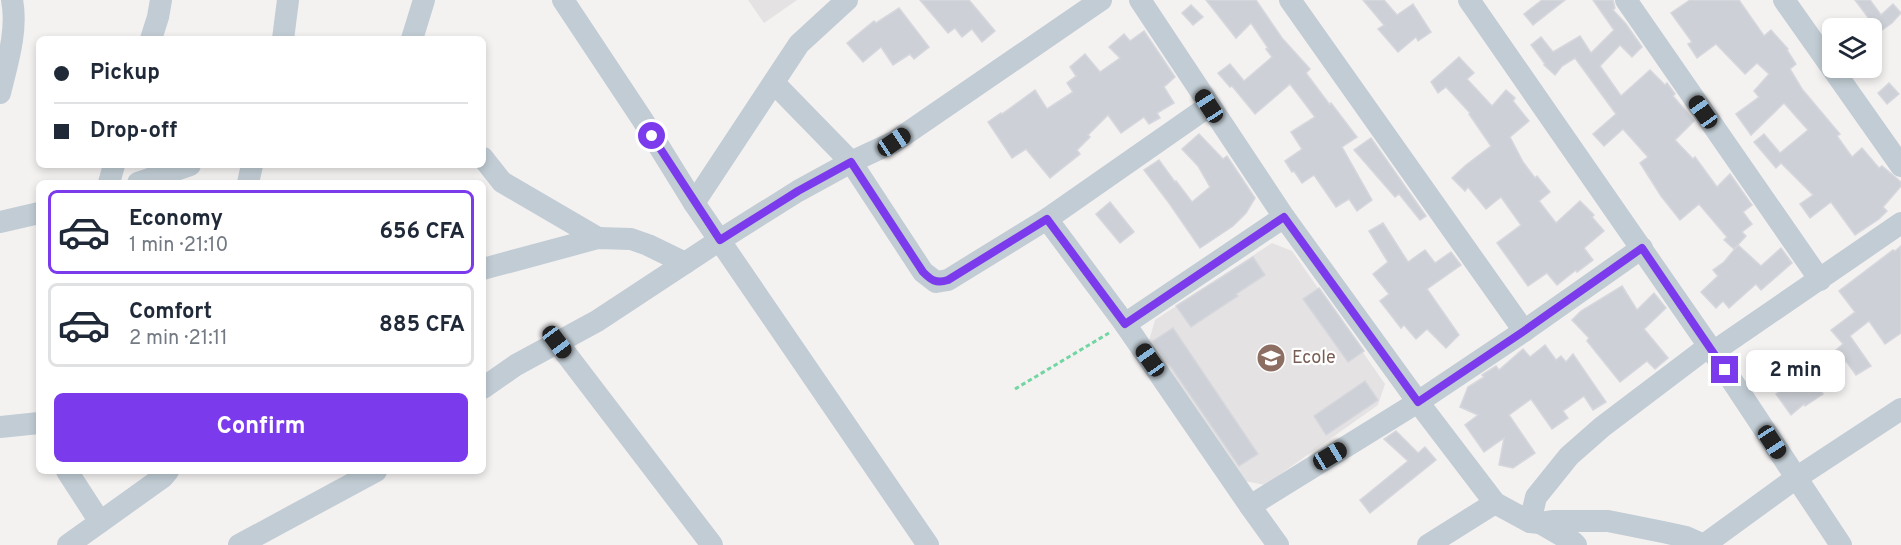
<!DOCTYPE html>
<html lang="en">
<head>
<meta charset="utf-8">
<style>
  :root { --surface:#fff; --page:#f2f2f3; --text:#1f2937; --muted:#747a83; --line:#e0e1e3; --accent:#7c3aed }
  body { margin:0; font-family:Overpass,sans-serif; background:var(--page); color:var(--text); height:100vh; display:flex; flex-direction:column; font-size:22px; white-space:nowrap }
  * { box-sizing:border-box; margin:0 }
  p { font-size:20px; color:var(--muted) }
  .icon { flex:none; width:33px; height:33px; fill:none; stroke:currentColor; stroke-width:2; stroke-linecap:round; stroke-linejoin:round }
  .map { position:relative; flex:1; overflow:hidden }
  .details { position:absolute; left:36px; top:180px; width:450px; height:294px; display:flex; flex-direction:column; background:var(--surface); border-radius:9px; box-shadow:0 3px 9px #0003 }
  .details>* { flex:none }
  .top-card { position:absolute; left:36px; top:36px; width:450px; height:132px; border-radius:9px; box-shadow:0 3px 9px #0003; display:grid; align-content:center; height:132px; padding:0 18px; background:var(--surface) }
  .fabs { position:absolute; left:1822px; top:18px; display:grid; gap:12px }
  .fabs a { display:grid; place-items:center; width:60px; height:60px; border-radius:9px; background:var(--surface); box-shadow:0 3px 9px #0003; font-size:30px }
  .end { position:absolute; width:27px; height:27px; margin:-14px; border:8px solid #7c3aed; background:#fff; box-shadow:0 0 0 3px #fff }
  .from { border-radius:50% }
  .bubble { position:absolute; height:42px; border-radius:9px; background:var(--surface); box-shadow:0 3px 9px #0003; font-size:20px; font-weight:700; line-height:42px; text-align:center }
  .car { position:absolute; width:18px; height:36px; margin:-18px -9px; border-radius:8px; box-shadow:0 0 4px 2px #0007; background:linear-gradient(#222 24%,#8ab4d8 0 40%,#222 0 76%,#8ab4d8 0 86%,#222 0) }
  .top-card b { display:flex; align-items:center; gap:21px; height:57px; font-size:22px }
  .top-card b+b { border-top:2px solid var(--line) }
  .top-card i { width:15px; height:15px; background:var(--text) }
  ul { padding:10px 0 0; list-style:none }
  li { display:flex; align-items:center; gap:18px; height:84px; margin:0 12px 9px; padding:0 6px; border:3px solid var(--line); border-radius:9px }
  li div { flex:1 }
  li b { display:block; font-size:22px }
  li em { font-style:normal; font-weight:700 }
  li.current { border-color:var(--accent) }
  li>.icon { width:54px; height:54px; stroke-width:1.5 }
  .action { display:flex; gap:12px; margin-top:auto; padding:12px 18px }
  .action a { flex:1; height:69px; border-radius:9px; background:var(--accent); color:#fff; font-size:24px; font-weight:700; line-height:69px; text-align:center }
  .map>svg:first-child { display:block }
</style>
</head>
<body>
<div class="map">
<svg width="1901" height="545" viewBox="0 0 1901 545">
  <rect width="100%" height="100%" fill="#f4f1f1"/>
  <g fill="#e5e2e3">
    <path d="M748 0H797L764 23Z"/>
    <path d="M1272 243 1292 251 1385 384 1378 405 1265 485 1245 481 1149 341 1155 320Z"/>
  </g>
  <g fill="#cdd0d6" stroke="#d5d7dd" stroke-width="1.5">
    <path d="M920 0H969L995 31 982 42 972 29 962 37 955 28 948 33Z"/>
    <path d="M1206 0H1256L1282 38 1310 69 1306 73 1330 105 1331 103 1357 137 1342 147 1372 200 1357 211 1349 199 1336 207 1314 175 1302 183 1294 171 1292 172 1285 161 1302 149 1291 132 1315 117 1290 84 1255 114 1232 86 1230 87 1218 73 1230 64 1244 81 1272 57 1266 49 1268 48 1251 23 1236 38Z"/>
    <path d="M1363 0H1384L1397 15 1413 4 1431 32 1418 41 1416 37 1398 52 1378 29 1384 25Z"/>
    <path d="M1542 0H1565L1533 25 1524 14Z"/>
    <path d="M1593 0H1613L1615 8 1613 10 1626 24 1642 47 1632 57 1620 45 1600 66 1621 96 1650 70 1665 85 1667 83 1675 94 1673 96 1694 121 1675 140 1693 159 1695 157 1717 187 1730 174 1752 205 1743 212 1752 224 1742 232 1746 236 1734 249 1724 240 1727 237 1699 204 1680 220 1661 196 1640 163 1648 157 1623 129 1604 146 1593 134 1616 114 1575 58 1562 66 1555 75 1544 65 1545 64 1531 45 1541 37 1553 52 1580 36 1591 53 1614 30Z"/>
    <path d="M1690 0H1739L1764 36 1771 30 1788 49 1787 50 1796 64 1790 69 1802 89 1840 134 1837 136 1852 157 1862 148 1879 168 1882 166 1901 182V186L1883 207 1887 211 1879 219 1855 235 1831 202 1810 218 1800 204 1813 195 1781 163 1776 168 1754 142 1764 134 1780 153 1808 130 1784 103 1751 135 1736 114 1759 97 1754 91 1769 74 1757 63 1745 74 1716 44 1697 58 1688 44 1692 42 1671 13Z"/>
    <path d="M1855 0H1870L1881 15 1893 4 1901 13 1892 23 1872 37V28H1868L1873 24Z"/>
    <path d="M1191 5 1203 17 1193 25 1182 13Z"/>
    <path d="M899 8 929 47 914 59 910 54 893 65 881 47 863 62 847 43 874 21 876 23Z"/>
    <path d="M1144 31 1175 77 1164 87 1174 103 1157 113 1160 118 1149 124 1144 117 1121 133 1108 115 1088 135 1090 137 1077 150 1080 154 1050 178 1026 149 1012 158 988 122 1001 113 1002 114 1035 90 1047 109 1073 92 1067 83 1076 76 1070 67 1085 54 1100 72 1120 58 1109 47 1124 34 1130 41Z"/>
    <path d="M1459 57 1474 73 1467 79 1492 106 1506 90 1515 98 1513 101 1529 121 1510 137 1523 162 1535 178 1537 176 1550 192 1539 201 1556 223 1580 201 1594 215 1592 217 1604 231 1584 248 1593 260 1577 272 1576 270 1557 285 1547 273 1528 286 1497 243 1521 225 1501 197 1486 209 1468 187 1465 191 1452 178 1466 165 1491 146 1469 114 1470 113 1446 87 1438 93 1431 82Z"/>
    <path d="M1889 83 1899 94 1887 104 1878 93Z"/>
    <path d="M1199 134 1223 159 1227 156 1255 198 1246 213 1233 226 1200 248 1169 203 1144 170 1159 160 1175 182 1176 181 1192 202 1210 187 1198 166 1182 149Z"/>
    <path d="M1371 138 1426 216 1420 220 1399 194 1395 197 1354 150Z"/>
    <path d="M1110 202 1134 232 1120 243 1096 214Z"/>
    <path d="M1383 223 1408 262 1425 250 1435 263 1451 252 1461 265 1427 289 1459 335 1446 348 1427 329 1416 339 1404 325 1401 328 1380 301 1389 294 1373 274 1388 262 1369 231Z"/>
    <path d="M1738 245 1761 266 1781 248 1792 263 1761 290 1756 284 1729 308 1723 301 1716 308 1701 292 1718 276 1713 270 1724 262Z"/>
    <path d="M1901 246V333L1885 344 1869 321 1850 336 1871 366 1856 375 1846 361 1817 384 1823 394 1805 406 1804 404 1791 415 1776 394 1791 384 1790 382 1808 371 1809 372 1843 344 1831 330 1855 312 1839 291 1893 250 1895 251Z"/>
    <path d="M1253 257 1265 275 1236 294 1238 296 1191 327 1176 306Z"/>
    <path d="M1622 286 1637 310 1654 293 1666 308 1644 329 1668 358 1655 369 1647 361 1620 382 1587 341 1589 338 1572 320 1581 311Z"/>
    <path d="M1319 288 1364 351 1348 362 1303 299Z"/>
    <path d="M1173 328 1258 454 1239 466 1153 341Z"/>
    <path d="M1545 345 1556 360 1561 356 1566 362 1573 354 1606 402 1593 410 1584 396 1563 411 1568 418 1552 429 1531 399 1509 415 1535 453 1513 468 1499 465 1504 438 1484 452 1465 425 1478 415 1460 407 1468 387 1484 377 1482 375 1496 366 1499 370 1523 349 1530 357Z"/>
    <path d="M1365 381 1378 400 1326 435 1314 416Z"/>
    <path d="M1396 431 1418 453 1425 447 1436 460 1370 513 1360 500 1408 461 1384 439Z"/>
  </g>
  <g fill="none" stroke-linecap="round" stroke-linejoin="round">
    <path stroke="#71d6a2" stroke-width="3" stroke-dasharray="4.5 3" stroke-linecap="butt" d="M1015 389 1109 333"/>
    <g stroke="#c1ccd4" stroke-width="22">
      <path d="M563 0 642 119 694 203 928 545"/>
      <path d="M1140 0 1284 217 1418 402 1495 503 1530 522 1540 523 1554 521H1608L1663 532 1686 537 1704 545"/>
      <path d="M1290 0 1524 331"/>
      <path d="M1469 0 1713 352 1841 545"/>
      <path d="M1626 0 1820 280"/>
      <path d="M1784 0 1901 166"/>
      <path d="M151 39 158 17 161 0"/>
      <path d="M283 39 288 0"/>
      <path d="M412 39 424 0"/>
      <path d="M774 83 851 162 923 272 936 282 948 280 1047 219 1209 106"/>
      <path d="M0 93C7 64 18 30 12 0"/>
      <path d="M483 158 502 182 598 238"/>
      <path d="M109 183 114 165"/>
      <path d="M138 183 190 165"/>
      <path d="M248 183 252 165"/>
      <path d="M694 203 799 44 847 0"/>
      <path d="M1047 219 1125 324 1250 506 1418 402 1524 331 1642 248"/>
      <path d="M0 222 39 213"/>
      <path d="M483 269 598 238 631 239 648 245 685 263"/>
      <path d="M1125 324 1284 217"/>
      <path d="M557 342 712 545"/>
      <path d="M1713 352 1901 223"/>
      <path d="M483 388 516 365 597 321 720 240 798 191 851 162 894 142 1101 0"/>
      <path d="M0 427 39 423"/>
      <path d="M67 471 100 522"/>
      <path d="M1250 506 1278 545"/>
      <path d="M1530 522 1536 497 1569 456 1602 427 1709 346"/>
      <path d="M1540 523 1573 542 1576 545"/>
      <path d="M68 545 163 477 168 471"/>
      <path d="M239 545 376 471"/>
      <path d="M1428 545 1495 503"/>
      <path d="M1704 545 1796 478 1901 409"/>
    </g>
  </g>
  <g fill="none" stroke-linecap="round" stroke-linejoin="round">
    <path stroke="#7c3aed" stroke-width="8" d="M652 136 720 240 798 191 851 162 923 272C931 280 936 284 948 280L1047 219 1125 324 1284 217 1418 402 1524 331 1642 248 1725 370"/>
  </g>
  <defs>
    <g id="school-disc" transform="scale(1.5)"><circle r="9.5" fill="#8d6e63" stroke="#fff"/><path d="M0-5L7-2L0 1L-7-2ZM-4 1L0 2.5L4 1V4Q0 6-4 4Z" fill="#fff"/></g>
  </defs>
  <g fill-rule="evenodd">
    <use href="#school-disc" x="1271" y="358"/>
  </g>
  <g text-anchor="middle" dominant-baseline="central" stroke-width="4.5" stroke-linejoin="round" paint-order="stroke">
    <g font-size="18" fill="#785e54" stroke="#fff" text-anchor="start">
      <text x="1292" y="358">Ecole</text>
    </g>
  </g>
</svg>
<div class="fabs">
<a><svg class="icon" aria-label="layers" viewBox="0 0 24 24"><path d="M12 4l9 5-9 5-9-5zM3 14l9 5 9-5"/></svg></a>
</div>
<i class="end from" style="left:652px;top:136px"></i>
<i class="end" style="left:1725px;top:370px"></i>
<div class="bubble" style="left:1746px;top:350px;width:99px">2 min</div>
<i class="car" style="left:1209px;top:106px;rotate:327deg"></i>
<i class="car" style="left:1703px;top:112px;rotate:325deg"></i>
<i class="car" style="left:894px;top:142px;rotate:56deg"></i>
<i class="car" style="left:557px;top:342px;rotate:143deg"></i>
<i class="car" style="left:1150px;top:360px;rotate:325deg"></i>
<i class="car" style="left:1772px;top:442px;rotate:147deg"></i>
<i class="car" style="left:1330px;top:456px;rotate:59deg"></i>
<div class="top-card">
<b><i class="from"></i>Pickup</b>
<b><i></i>Drop-off</b>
</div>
<section class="details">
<ul>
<li class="current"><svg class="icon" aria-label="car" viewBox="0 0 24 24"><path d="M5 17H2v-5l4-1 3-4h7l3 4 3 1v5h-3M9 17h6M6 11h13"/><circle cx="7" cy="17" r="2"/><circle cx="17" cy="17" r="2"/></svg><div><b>Economy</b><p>1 min · 21:10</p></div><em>656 CFA</em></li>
<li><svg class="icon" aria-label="car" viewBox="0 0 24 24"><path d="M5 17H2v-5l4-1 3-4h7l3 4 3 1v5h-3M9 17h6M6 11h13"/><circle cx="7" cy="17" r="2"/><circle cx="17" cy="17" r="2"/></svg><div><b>Comfort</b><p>2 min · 21:11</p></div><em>885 CFA</em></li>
</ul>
<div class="action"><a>Confirm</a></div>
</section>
</div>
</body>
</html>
